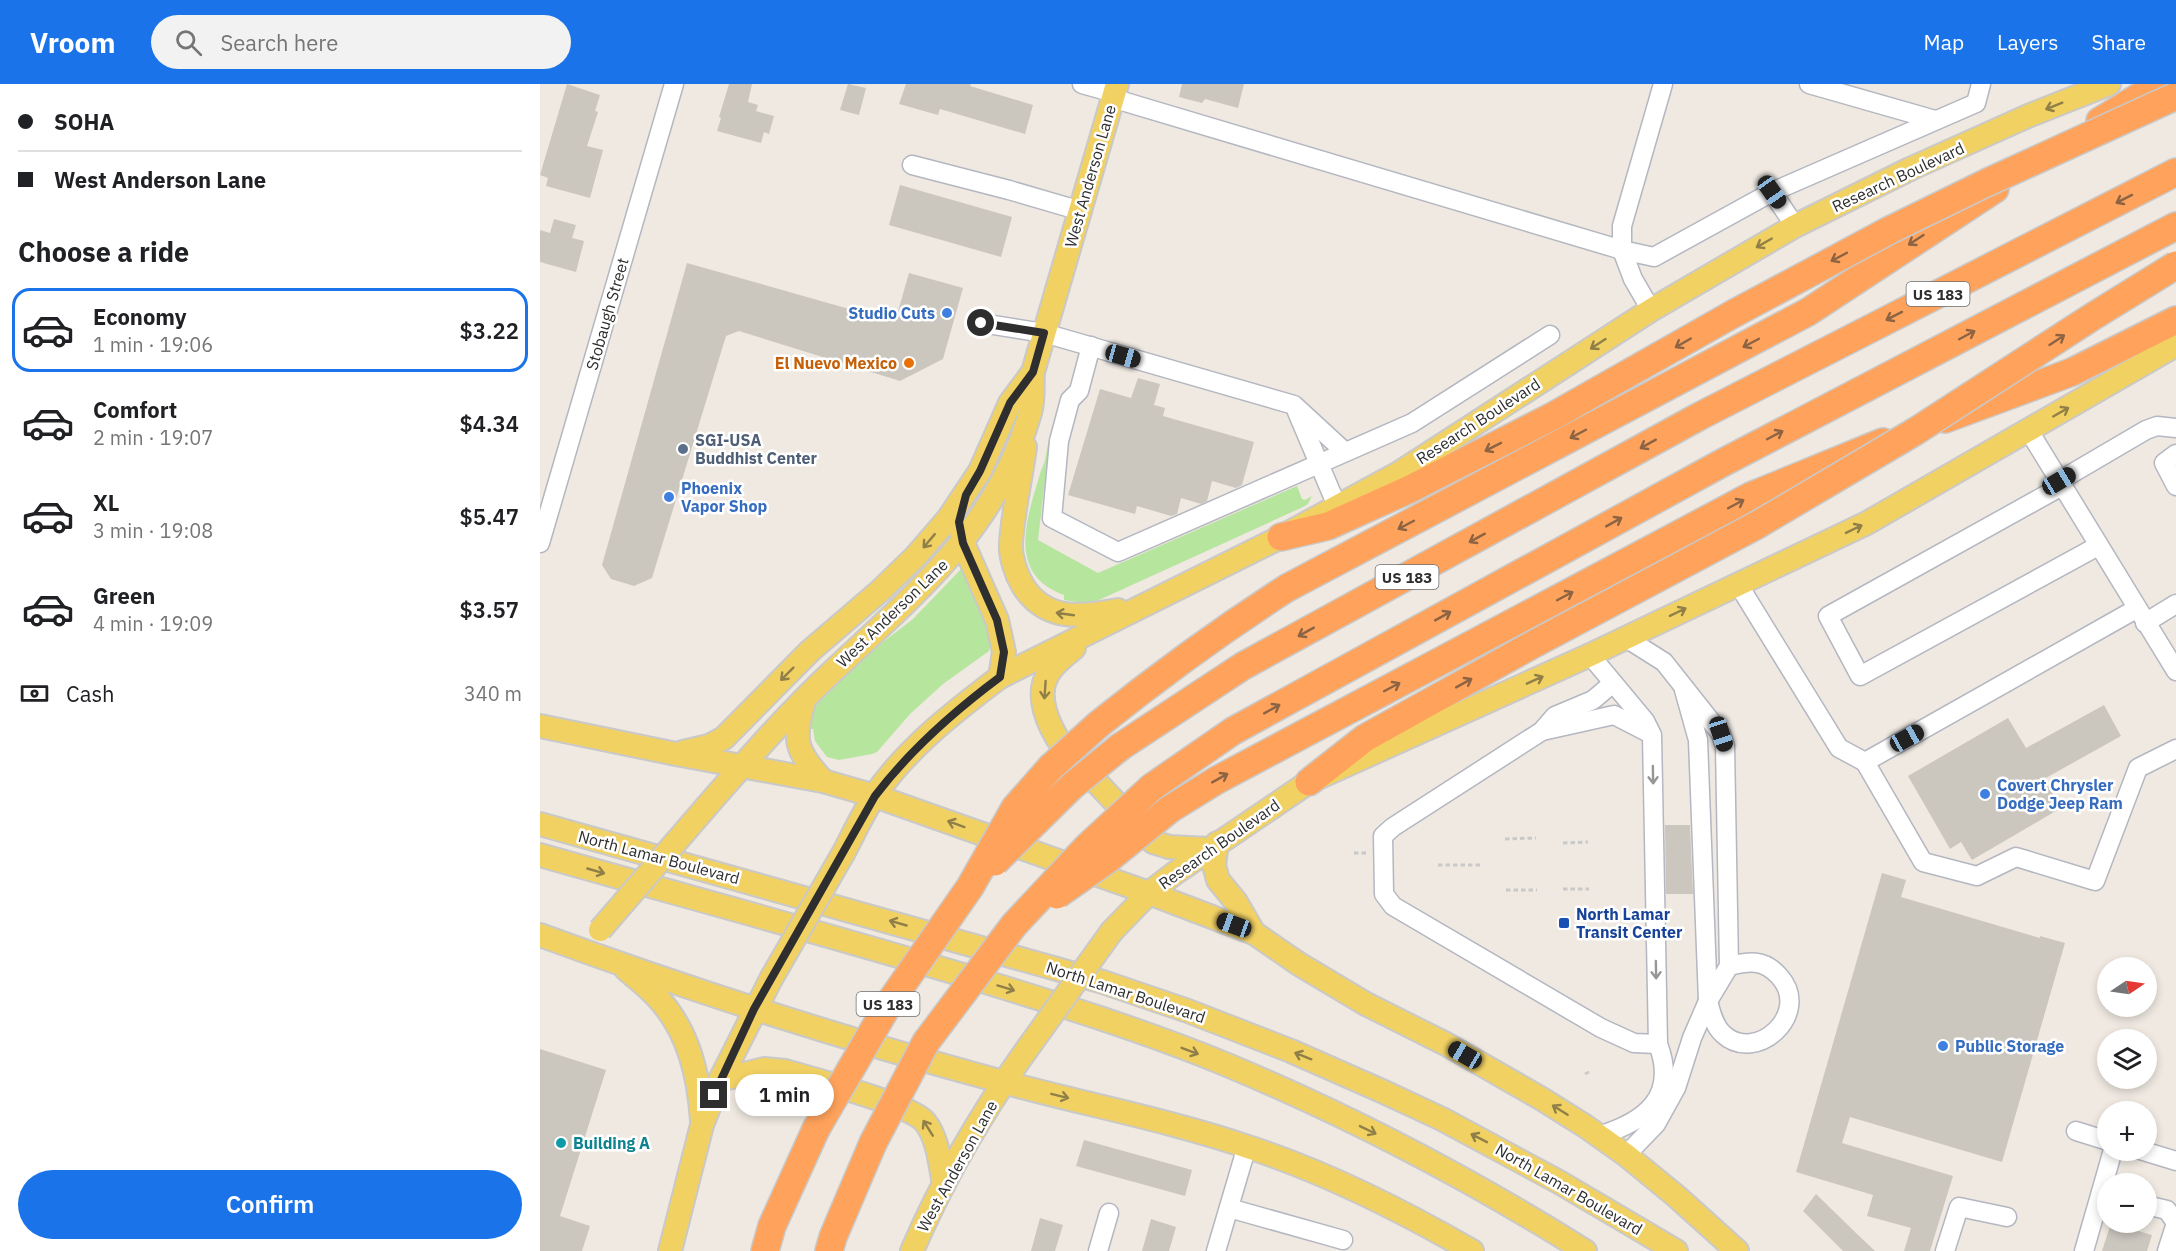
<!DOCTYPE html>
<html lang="en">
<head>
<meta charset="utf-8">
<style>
  :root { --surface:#fff; --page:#f2f2f2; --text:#202124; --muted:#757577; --line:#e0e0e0; --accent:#1a73e8 }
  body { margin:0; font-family:"IBM Plex Sans",sans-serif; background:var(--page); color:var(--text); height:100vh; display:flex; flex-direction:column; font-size:22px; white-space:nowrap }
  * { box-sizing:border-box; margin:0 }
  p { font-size:20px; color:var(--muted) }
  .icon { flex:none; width:33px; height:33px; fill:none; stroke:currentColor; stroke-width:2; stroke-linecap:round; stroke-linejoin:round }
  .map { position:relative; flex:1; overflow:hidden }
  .panel { display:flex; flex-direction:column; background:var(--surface); width:540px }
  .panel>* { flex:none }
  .top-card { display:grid; align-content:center; height:132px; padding:0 18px; background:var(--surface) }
  .needle { width:39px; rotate:77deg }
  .controls { position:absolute; left:1557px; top:873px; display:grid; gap:12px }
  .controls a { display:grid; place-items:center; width:60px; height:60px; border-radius:50%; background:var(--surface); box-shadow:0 3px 9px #0003; font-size:30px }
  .end { position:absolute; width:27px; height:27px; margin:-14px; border:8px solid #2e2e2e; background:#fff; box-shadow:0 0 0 3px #fff }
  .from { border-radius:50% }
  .bubble { position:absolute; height:42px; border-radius:21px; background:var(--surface); box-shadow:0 3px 9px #0003; font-size:20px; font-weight:600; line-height:42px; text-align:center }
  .car { position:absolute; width:18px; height:36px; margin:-18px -9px; border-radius:8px; box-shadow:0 0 4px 2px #0007; background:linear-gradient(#222 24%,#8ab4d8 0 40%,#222 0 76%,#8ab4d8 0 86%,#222 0) }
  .top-card b { display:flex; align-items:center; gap:21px; height:57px; font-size:22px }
  .top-card b+b { border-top:2px solid var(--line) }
  .top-card i { width:15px; height:15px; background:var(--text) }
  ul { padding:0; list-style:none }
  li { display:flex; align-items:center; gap:18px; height:84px; margin:0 12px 9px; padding:0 6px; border:3px solid transparent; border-radius:18px }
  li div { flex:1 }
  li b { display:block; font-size:22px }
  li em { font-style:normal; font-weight:600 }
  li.selected { border-color:var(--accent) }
  li>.icon { width:54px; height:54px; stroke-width:1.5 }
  h2 { padding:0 18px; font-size:27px; line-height:72px }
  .pay { display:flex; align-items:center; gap:15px; height:66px; padding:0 18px; font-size:22px }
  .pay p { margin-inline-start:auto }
  .action { display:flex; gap:12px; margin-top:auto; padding:12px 18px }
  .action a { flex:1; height:69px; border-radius:36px; background:var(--accent); color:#fff; font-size:24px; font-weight:600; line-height:69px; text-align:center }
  header { display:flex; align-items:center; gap:36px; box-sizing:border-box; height:84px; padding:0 30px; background:var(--accent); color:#fff }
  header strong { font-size:28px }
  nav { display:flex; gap:33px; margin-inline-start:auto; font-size:21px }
  .search { width:420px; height:54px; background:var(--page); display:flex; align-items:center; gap:15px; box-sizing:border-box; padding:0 21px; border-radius:33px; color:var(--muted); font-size:22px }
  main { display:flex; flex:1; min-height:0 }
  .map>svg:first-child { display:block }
</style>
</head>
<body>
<header>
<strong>Vroom</strong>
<div class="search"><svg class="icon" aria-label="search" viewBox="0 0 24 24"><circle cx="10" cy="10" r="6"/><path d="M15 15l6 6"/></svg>Search here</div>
<nav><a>Map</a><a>Layers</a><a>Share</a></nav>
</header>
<main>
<section class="panel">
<div class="top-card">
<b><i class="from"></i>SOHA</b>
<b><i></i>West Anderson Lane</b>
</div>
<h2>Choose a ride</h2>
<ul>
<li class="selected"><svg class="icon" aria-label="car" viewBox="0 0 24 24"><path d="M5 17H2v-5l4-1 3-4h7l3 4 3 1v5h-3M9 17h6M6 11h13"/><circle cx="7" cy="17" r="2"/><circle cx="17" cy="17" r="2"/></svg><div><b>Economy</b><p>1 min · 19:06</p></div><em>$3.22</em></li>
<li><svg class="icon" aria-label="car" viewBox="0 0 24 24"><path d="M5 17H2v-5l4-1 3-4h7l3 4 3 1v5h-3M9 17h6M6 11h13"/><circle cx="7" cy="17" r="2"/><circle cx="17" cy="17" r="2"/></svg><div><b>Comfort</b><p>2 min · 19:07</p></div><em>$4.34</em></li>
<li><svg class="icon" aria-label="car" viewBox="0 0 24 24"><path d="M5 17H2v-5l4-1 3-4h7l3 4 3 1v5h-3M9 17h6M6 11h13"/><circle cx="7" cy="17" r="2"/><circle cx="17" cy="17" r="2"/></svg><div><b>XL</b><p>3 min · 19:08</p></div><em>$5.47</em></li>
<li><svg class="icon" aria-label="car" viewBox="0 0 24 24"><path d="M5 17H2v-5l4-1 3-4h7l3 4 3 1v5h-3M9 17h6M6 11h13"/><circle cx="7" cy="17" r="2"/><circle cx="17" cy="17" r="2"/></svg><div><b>Green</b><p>4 min · 19:09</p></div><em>$3.57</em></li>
</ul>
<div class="pay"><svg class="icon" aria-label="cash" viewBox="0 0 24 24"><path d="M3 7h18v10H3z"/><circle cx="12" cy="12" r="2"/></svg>Cash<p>340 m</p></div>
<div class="action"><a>Confirm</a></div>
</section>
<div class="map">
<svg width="1636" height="1167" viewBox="0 0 1636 1167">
  <rect width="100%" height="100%" fill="#efe9e1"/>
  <g fill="#b6e59e">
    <path d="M510 353 498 456 558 489 757 402 762 415 765 416 772 412 768 420 763 423 559 516 543 519 524 516V511C466 490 487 434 500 390 501 385 504 381 505 376 507 368 507 361 510 353Z"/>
    <path d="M423 483 452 552 449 567 403 600 370 630 337 668 332 670 299 676 287 673 275 657 273 645H267L271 627 278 616 321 575 373 535Z"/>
  </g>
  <g fill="#cbc7bf">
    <path d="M27 0 60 11 55 27 58 28 47 62 63 66 50 114 6 102 8 94 0 91Z"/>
    <path d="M189 0H212L208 18 218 21 216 27 234 32 229 50 224 48 221 59 177 47 181 34 179 33Z"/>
    <path d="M308 0 326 4 319 31 300 26Z"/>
    <path d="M366 0H431L430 2 493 21 485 50 400 25 398 31 359 20Z"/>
    <path d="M642 0H704L698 24 665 15 662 19 639 13Z"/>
    <path d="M360 101 472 133 461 173 349 141Z"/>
    <path d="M14 135 36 141 32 154 44 157 36 188 0 178V146L10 149Z"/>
    <path d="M147 179 355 238 369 189 423 204 403 275 360 297 199 247 186 252 112 494 94 502 71 495 62 481Z"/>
    <path d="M598 294 620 300 614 321 625 324 623 332 714 358 702 401 696 404 672 397 667 417 661 420 641 414 637 430 631 432 597 422 595 430 528 411 560 305 591 314Z"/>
    <path d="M1564 621 1581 652 1504 695 1521 724 1432 776 1421 758 1410 765 1368 692 1468 634 1486 664Z"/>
    <path d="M1125 741H1150L1153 810H1126Z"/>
    <path d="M1342 789 1366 796 1361 813 1500 854V852L1525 859 1462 1078 1310 1033 1302 1059 1413 1092 1390 1167H1364L1371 1144 1327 1132 1333 1111 1256 1088Z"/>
    <path d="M0 965 66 986 20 1132 50 1142 42 1167H0Z"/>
    <path d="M544 1056 652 1086 645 1112 536 1082Z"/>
    <path d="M1276 1110 1316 1149 1335 1167H1303L1263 1127Z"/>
    <path d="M500 1134 523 1141 515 1167H491Z"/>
    <path d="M611 1135 636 1143 629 1167H602Z"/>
    <path d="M1571 1139 1612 1151 1607 1167H1562Z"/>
  </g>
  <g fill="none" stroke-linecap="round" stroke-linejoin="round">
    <g stroke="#b4b7c1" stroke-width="21">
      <g id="minor">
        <path d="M542 0 574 9"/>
        <path d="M1269 0 1395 36"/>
        <path d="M572 14 1082 166 1114 173 1232 108 1436 19 1441 0"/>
        <path d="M372 81 469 106 541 127"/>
        <path d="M1232 108 1255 142"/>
        <path d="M1111 226 1093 195 1082 166V142L1123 0"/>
        <path d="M441 239 504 249 754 321 805 368"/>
        <path d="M551 262 539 307 530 316 519 357 512 434 578 468 872 339 1010 251"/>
        <path d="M757 328 797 422"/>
        <path d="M1489 347 1636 587"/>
        <path d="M1636 370 1624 379 1636 402"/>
        <path d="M1519 397 1606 346 1617 342 1636 344"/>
        <path d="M1522 402 1288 532 1320 592 1558 462"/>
        <path d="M0 459 134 0"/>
        <path d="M1198 500 1299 664 1325 678"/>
        <path d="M1596 525 1325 678 1383 778 1437 792 1476 773 1555 797 1598 684 1636 665"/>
        <path d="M1605 539 1636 520"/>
        <path d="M1086 554 1124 578 1181 650 1185 662 1189 882 1168 917 1152 954 1136 1004 1116 1040 1086 1071"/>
        <path d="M1050 571 1105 637 1112 651 1118 960C1138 1013 1105 1038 1058 1052"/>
        <path d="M1073 599 1053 616 1015 632 1002 647 853 743 843 752 844 810 853 822 1061 944 1094 959 1118 960"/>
        <path d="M1144 606 1158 656 1168 917C1171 928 1174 942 1183 950 1216 981 1273 929 1239 892 1224 875 1209 877 1189 882"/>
        <path d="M1002 647 1074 631 1111 650"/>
        <path d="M1536 1047 1568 1057"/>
        <path d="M1600 1066 1636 1077"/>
        <path d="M1561 1108 1573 1066"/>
        <path d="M1606 1121 1627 1126 1636 1139 1627 1167"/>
        <path d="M689 1124 803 1156"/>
        <path d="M558 1167 569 1129"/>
        <path d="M676 1167 707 1062"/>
        <path d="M1405 1167 1419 1123 1467 1133"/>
        <path d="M1544 1167 1561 1108 1568 1110"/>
      </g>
    </g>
    <g stroke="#c9c9c9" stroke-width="26">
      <g id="major">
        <path d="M485 363C481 394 473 427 471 459 470 473 476 490 483 502 506 538 542 533 578 526"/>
        <path d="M421 447 423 459 457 536 464 568 460 593"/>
        <path d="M534 564C526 571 516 578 510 587 493 610 509 643 523 663L613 758 629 763 669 765"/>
        <path d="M264 617C253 658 255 665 283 697"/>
        <path d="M0 642 136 670 283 697 335 712 609 809 714 849 759 880 826 920 906 960 1002 1015 1045 1042 1086 1071 1136 1112 1197 1167"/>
        <path d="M143 668 169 662 184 654 270 567 341 506 376 472 408 435 440 387 470 319 493 288"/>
        <path d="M167 722C208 675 249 628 294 586 376 509 458 442 490 329 494 316 492 301 493 288L577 0"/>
        <path d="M0 740 563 898 648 927 751 967 844 1008 902 1035 1019 1098 1136 1167"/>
        <path d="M677 759 674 781 678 796 696 818 714 849"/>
        <path d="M304 768C314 749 323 729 335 711 367 664 415 627 460 593L741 453 859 389 1111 226 1255 142 1370 85 1488 32 1569 0"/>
        <path d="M0 771C141 811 283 849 423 891 511 918 600 945 685 980 810 1032 930 1095 1045 1167"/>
        <path d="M572 847 609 809 635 789 769 698 1050 571 1327 439 1636 261"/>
        <path d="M0 851C150 906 308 956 463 998 544 1020 628 1036 708 1063 786 1088 861 1126 932 1167"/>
        <path d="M86 885C96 894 108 903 117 913 149 947 159 992 162 1037"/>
        <path d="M180 996 224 985 245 987C272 995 370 1020 385 1038 398 1054 400 1080 404 1100"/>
        <path d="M130 1167 162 1041 180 996 231 895"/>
        <path d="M372 1167C402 1097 441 1030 485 968"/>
      </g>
    </g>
    <g stroke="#c9c9c9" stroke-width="30">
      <g id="highway">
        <path d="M1560 37 1620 0"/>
        <path d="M1405 335 1532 288 1636 236"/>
        <path d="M741 453 788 442 870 405 1015 331 1193 230"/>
        <path d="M559 640C620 591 682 546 747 504L1268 228 1455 105"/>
        <path d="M580 663 703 582 1160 332 1636 88"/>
        <path d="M769 698 825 654 992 561 1217 441"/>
        <path d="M612 703 693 647 1184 378 1636 142"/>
        <path d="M630 725 677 696 1211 412 1343 358"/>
        <path d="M225 1167 232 1142 276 1045"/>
        <path d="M289 1167 293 1153 333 1059"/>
      </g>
    </g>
    <g stroke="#c9c9c9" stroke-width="3" stroke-dasharray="4.5 3" stroke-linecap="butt">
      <path d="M965 755 996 754"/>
      <path d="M1023 759 1048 758"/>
      <path d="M814 769H827"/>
      <path d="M898 781H942"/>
      <path d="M1023 805H1049"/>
      <path d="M966 806H997"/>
      <path d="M1045 990 1049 988"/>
    </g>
    <use href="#minor" stroke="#fff" stroke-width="18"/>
    <use href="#major" stroke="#f2d163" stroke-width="22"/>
    <use href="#highway" stroke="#ffa35c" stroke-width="27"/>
    <g stroke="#c9c9c9" stroke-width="26" stroke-linecap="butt">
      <g id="major-bridge">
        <path d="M60 846 167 722"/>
        <path d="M231 895 304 768"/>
        <path d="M485 968 572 847"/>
      </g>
    </g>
    <g stroke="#c9c9c9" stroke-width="30" stroke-linecap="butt">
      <g id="highway-bridge">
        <path d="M1193 230 1350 146 1446 99 1636 12"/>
        <path d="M1217 441 1376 347 1552 233 1636 181"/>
        <path d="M455 778 532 702 580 663"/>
        <path d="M517 811 567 776 630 725"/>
        <path d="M276 1045 348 921 430 803 475 724 511 683 559 640"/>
        <path d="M333 1059 386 958 474 841 547 763 612 703"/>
      </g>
    </g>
    <use href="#major-bridge" stroke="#f2d163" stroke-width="22"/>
    <use href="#highway-bridge" stroke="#ffa35c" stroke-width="27"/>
  </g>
  <defs><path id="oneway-shaft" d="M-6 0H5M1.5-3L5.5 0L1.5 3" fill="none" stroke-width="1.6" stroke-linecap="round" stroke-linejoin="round" transform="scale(1.5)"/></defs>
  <g stroke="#908048">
    <use href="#oneway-shaft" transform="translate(1514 22) rotate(158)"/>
    <use href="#oneway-shaft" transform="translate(1224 159) rotate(150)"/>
    <use href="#oneway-shaft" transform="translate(1058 260) rotate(147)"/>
    <use href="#oneway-shaft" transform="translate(1521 328) rotate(-30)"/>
    <use href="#oneway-shaft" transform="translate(1314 445) rotate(-26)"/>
    <use href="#oneway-shaft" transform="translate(389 457) rotate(130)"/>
    <use href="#oneway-shaft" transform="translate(1138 528) rotate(-26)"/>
    <use href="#oneway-shaft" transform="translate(525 530) rotate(-172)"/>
    <use href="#oneway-shaft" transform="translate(247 590) rotate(135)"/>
    <use href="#oneway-shaft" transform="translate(995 596) rotate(-24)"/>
    <use href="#oneway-shaft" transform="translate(505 606) rotate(94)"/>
    <use href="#oneway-shaft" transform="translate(416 740) rotate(-160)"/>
    <use href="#oneway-shaft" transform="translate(56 787) rotate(16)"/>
    <use href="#oneway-shaft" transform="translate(358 839) rotate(-164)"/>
    <use href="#oneway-shaft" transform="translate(466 904) rotate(17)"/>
    <use href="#oneway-shaft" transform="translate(650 967) rotate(21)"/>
    <use href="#oneway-shaft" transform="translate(763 972) rotate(-158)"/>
    <use href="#oneway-shaft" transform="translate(520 1012) rotate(14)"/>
    <use href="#oneway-shaft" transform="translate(1020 1026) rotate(-148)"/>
    <use href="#oneway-shaft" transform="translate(388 1044) rotate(-122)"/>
    <use href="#oneway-shaft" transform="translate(828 1046) rotate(26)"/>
    <use href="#oneway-shaft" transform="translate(939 1054) rotate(-153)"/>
  </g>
  <g stroke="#8c6343">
    <use href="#oneway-shaft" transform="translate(1584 115) rotate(153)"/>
    <use href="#oneway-shaft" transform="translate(1376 156) rotate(147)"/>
    <use href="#oneway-shaft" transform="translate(1299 173) rotate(152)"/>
    <use href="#oneway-shaft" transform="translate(1354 232) rotate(153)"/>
    <use href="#oneway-shaft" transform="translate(1427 251) rotate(-28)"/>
    <use href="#oneway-shaft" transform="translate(1517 256) rotate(-33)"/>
    <use href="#oneway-shaft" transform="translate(1143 259) rotate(150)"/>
    <use href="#oneway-shaft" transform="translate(1211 259) rotate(152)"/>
    <use href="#oneway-shaft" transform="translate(1038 350) rotate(152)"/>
    <use href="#oneway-shaft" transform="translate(1235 351) rotate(-28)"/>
    <use href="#oneway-shaft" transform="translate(1108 360) rotate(151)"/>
    <use href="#oneway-shaft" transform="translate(953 363) rotate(153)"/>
    <use href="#oneway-shaft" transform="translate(1196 420) rotate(-28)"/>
    <use href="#oneway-shaft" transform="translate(1074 438) rotate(-29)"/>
    <use href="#oneway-shaft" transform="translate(866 441) rotate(152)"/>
    <use href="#oneway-shaft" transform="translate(937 454) rotate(151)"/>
    <use href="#oneway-shaft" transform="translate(1025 512) rotate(-28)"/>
    <use href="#oneway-shaft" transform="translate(903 532) rotate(-29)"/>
    <use href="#oneway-shaft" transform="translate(766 548) rotate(151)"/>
    <use href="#oneway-shaft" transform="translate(924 599) rotate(-29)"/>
    <use href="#oneway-shaft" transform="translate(852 603) rotate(-28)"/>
    <use href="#oneway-shaft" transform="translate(732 625) rotate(-29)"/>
    <use href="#oneway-shaft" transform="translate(680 694) rotate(-29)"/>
  </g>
  <g stroke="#969696">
    <use href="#oneway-shaft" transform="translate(1113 691) rotate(89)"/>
    <use href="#oneway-shaft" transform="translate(1116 886) rotate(89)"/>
  </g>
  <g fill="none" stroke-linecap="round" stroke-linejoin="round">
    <path stroke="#2e2e2e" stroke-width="8" d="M174 1011 214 925 335 712C370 666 413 628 460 593L464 568 457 536 423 459 419 438 426 411 440 387 470 319 493 288 504 249 441 239"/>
  </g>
  <g fill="#3f7fe0" stroke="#fff" stroke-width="2">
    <circle cx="407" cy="229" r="6"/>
    <circle cx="129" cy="413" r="6"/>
    <circle cx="1445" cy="710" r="6"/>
    <circle cx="1403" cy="962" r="6"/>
  </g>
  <circle fill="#e8710a" stroke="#fff" stroke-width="2" cx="369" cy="279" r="6"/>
  <circle fill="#5c6f8a" stroke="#fff" stroke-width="2" cx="143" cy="365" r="6"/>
  <rect fill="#1a4fb4" stroke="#fff" stroke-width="2" x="1018" y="833" width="12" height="12" rx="3"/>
  <circle fill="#0f9aa8" stroke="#fff" stroke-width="2" cx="21" cy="1059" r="6"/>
  <g text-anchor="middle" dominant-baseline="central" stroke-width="5" stroke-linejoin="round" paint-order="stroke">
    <g fill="#fff" stroke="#6d6d6d" stroke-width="1.5">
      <rect x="1366.5" y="198" width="63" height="24" rx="4.5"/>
      <rect x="835.5" y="481" width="63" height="24" rx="4.5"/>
      <rect x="316.5" y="908" width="63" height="24" rx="4.5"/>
    </g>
    <g font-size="15" font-weight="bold" fill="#2e2e2e">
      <text x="1398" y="210">US 183</text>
      <text x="867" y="493">US 183</text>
      <text x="348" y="920">US 183</text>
    </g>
    <g font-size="16" fill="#2e2e2e" stroke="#fff">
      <text transform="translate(550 92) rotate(-74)">West Anderson Lane</text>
      <text transform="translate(1358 93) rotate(-25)">Research Boulevard</text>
      <text transform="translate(67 230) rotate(-74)">Stobaugh Street</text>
      <text transform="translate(938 337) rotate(-33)">Research Boulevard</text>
      <text transform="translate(352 529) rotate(-44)">West Anderson Lane</text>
      <text transform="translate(679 760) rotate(-35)">Research Boulevard</text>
      <text transform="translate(119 773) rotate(15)">North Lamar Boulevard</text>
      <text transform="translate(586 908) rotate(18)">North Lamar Boulevard</text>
      <text transform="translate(417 1082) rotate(-61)">West Anderson Lane</text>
      <text transform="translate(1029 1105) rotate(30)">North Lamar Boulevard</text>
    </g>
    <g font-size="16" font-weight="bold" fill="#366cbe" stroke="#fff" text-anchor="start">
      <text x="395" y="229" text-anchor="end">Studio Cuts</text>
      <text x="141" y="404">Phoenix<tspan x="141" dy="18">Vapor Shop</tspan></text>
      <text x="1457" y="701">Covert Chrysler<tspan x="1457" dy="18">Dodge Jeep Ram</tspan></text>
      <text x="1415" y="962">Public Storage</text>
    </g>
    <g font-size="16" font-weight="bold" fill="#c56008" stroke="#fff" text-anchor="end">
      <text x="357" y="279">El Nuevo Mexico</text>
    </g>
    <g font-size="16" font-weight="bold" fill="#4e5e75" stroke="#fff" text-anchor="start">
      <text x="155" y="356">SGI-USA<tspan x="155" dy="18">Buddhist Center</tspan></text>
    </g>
    <g font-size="16" font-weight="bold" fill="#164399" stroke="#fff" text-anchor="start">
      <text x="1036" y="830">North Lamar<tspan x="1036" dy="18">Transit Center</tspan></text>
    </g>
    <g font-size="16" font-weight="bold" fill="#0d838f" stroke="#fff" text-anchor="start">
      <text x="33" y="1059">Building A</text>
    </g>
  </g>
</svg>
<div class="controls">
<a><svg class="needle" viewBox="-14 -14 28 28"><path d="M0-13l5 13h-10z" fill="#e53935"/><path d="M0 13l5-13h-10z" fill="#757577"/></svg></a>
<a><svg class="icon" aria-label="layers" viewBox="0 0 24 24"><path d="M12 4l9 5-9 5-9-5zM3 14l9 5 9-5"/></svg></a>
<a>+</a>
<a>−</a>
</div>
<i class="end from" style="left:441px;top:239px"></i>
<i class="end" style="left:174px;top:1011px"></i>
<div class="bubble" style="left:195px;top:990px;width:99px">1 min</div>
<i class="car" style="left:1232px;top:108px;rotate:145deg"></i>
<i class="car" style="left:583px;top:272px;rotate:106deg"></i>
<i class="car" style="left:1519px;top:397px;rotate:59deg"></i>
<i class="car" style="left:1181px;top:650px;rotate:162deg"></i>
<i class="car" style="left:1367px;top:654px;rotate:61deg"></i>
<i class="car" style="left:694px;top:841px;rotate:290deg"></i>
<i class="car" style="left:925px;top:971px;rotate:300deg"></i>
</div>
</main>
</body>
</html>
